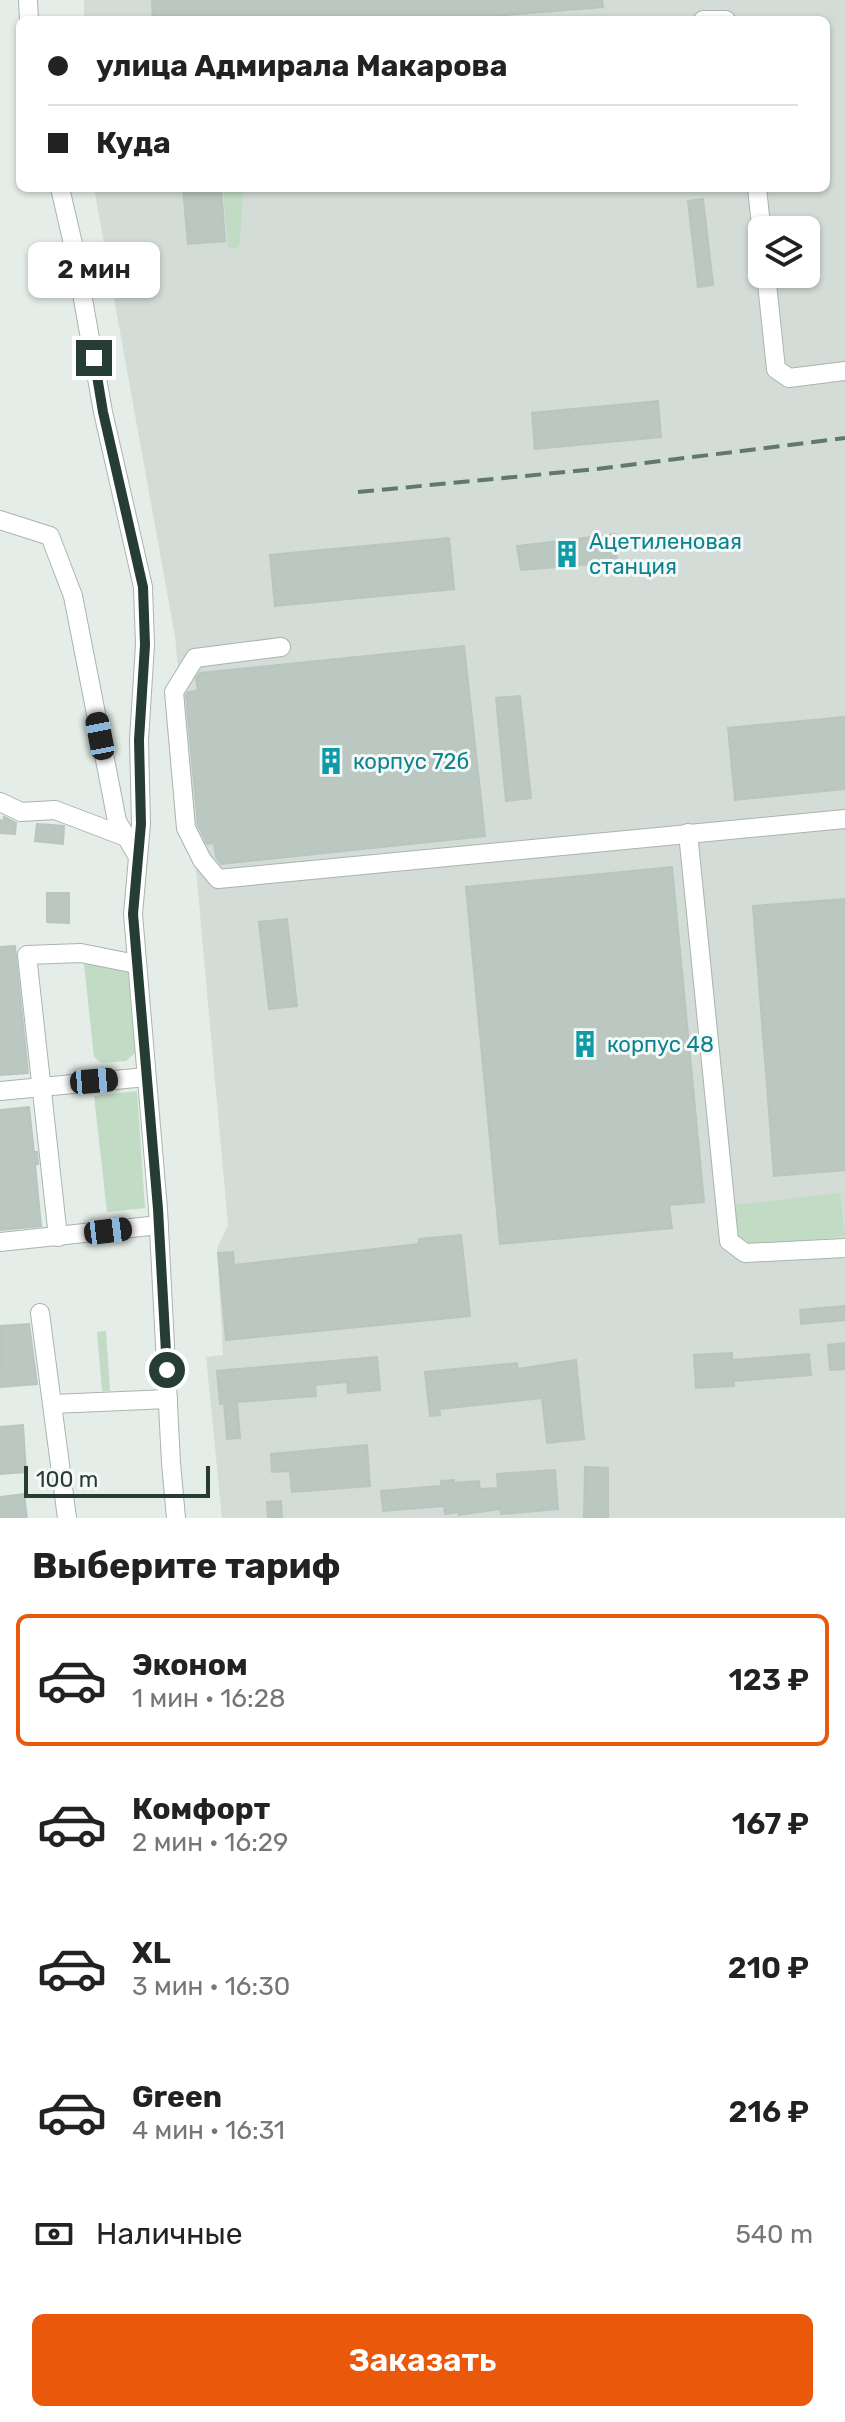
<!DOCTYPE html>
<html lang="ru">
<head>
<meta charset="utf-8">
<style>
  :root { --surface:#fff; --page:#f2f2f2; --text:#222; --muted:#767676; --line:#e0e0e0; --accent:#ea580c }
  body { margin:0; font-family:Rubik,sans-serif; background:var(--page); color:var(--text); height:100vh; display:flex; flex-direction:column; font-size:30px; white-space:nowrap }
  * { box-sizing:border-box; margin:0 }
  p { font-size:26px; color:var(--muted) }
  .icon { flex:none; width:44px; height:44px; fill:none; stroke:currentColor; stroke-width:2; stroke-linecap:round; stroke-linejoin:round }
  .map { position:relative; height:1518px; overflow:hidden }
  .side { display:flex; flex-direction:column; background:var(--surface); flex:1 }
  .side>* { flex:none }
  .banner { position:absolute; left:16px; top:16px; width:814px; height:176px; border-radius:12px; box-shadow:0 2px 6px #0004; display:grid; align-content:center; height:176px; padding:0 32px; background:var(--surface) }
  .fabs { position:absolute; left:748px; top:216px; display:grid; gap:16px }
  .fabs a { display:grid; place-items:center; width:72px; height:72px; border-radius:12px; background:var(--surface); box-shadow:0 2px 6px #0004; font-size:40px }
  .scale { position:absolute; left:24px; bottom:20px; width:186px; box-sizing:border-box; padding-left:8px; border:4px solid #263d34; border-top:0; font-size:22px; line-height:28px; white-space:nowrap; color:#263d34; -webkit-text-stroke:6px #f5f9f7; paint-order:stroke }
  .end { position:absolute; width:36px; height:36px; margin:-18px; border:10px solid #263d34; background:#fff; box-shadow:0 0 0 4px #fff }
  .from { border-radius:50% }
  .bubble { position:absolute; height:56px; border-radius:12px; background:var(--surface); box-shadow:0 2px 6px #0004; font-size:26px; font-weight:600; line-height:56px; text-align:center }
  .car { position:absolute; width:24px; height:48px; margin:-24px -12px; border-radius:10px; box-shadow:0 0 6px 2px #0007; background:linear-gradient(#222 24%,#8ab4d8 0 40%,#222 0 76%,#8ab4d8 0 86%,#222 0) }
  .banner b { display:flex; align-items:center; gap:28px; height:76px; font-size:30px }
  .banner b+b { border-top:2px solid var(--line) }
  .banner i { width:20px; height:20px; background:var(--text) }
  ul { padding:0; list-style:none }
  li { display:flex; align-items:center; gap:24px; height:132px; margin:0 16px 12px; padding:0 16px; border:4px solid transparent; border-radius:12px }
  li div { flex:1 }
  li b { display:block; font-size:30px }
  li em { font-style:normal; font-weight:600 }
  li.selected { border-color:var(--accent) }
  li>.icon { width:72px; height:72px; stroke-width:1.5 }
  h2 { padding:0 32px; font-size:36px; line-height:96px }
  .pay { display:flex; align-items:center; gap:20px; height:88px; padding:0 32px; font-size:30px }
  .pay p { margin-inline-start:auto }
  .action { display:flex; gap:16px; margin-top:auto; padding:16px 32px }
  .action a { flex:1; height:92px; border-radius:12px; background:var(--accent); color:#fff; font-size:32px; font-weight:600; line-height:92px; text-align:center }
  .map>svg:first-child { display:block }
</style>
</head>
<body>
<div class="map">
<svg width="845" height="1518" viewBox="0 0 845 1518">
  <rect width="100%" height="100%" fill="#e5ede8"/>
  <path fill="#d3dcd7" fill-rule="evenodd" d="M84 0H845V1518H222L206 1357 223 1355 217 1248 228 1225 175 636 94 188H826V20H84ZM762 230H806V274H762Z"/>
  <g fill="#c1dbc5">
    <path d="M223 188H243L240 242 238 248 232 249 228 247Z"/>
    <path d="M94 959 126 968 128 972 135 1053 126 1061 101 1063 94 1057 84 964Z"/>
    <path d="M137 1091 145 1208 107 1212 94 1096Z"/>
    <path d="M840 1193 845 1236 746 1247 738 1242 734 1205Z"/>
    <path d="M106 1331 110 1391H102L97 1332Z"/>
  </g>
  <g fill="#bbc7c1" stroke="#b8c6bf" stroke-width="2">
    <path d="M152 0H602L603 7 446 20H153Z"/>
    <path d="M183 188H221L225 241 188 244Z"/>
    <path d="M703 199 713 285 698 287 688 201Z"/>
    <path d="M658 401 661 437 535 449 532 413Z"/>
    <path d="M616 534 617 562 521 570 517 546Z"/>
    <path d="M449 538 454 589 275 606 270 555Z"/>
    <path d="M464 646 485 836 221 864 216 857 214 843 207 844 198 825 186 695 188 692 198 691 196 678 200 673Z"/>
    <path d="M520 696 531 798 506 801 496 698Z"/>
    <path d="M845 717V789L735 800 728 728Z"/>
    <path d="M4 817 16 823 15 834 0 833V820L4 821Z"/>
    <path d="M37 824 64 826 63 844 35 841Z"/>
    <path d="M672 867 704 1202 669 1205 672 1228 500 1244 466 887Z"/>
    <path d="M47 893H69V923L47 922Z"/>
    <path d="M845 899V1170L774 1176 753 906Z"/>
    <path d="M287 919 297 1006 269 1009 259 922Z"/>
    <path d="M15 946 28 1073 0 1075V947Z"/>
    <path d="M29 1107 34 1152H37L38 1164H35L41 1226 0 1230V1110Z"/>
    <path d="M461 1235 470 1316 226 1340 218 1253 233 1252 234 1265 419 1244V1239Z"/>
    <path d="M845 1306V1320L801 1324 800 1310Z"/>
    <path d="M29 1324 37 1384 0 1387 1 1326Z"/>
    <path d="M845 1343V1369L830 1370 828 1345Z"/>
    <path d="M732 1353V1360L809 1354 811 1375 734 1381V1386L696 1388 694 1355Z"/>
    <path d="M377 1357 380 1390 348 1393 347 1382 315 1385 316 1396 237 1402 240 1438 227 1439 224 1403 220 1404 217 1371Z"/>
    <path d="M576 1360 584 1439 547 1443 542 1398 439 1409 440 1415 430 1416 425 1372 517 1363 518 1369Z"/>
    <path d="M23 1425 26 1472 0 1474V1427Z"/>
    <path d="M367 1445 370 1486 292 1492 290 1471 272 1472 271 1454Z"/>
    <path d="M585 1467 608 1468V1518H584Z"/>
    <path d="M555 1470 558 1509 501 1514 500 1509 459 1515 458 1512 445 1514 444 1506 383 1511 381 1491 441 1486V1481L454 1480V1483L479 1481 480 1489 498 1488 497 1474Z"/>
    <path d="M24 1494 27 1518H0V1497Z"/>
    <path d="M281 1501 282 1518H268L267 1502Z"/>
  </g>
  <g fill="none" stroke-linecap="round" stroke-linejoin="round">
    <g stroke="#a8b5ae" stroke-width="20">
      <g id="minor">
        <path d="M28 0 29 20"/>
        <path d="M703 20H726"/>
        <path d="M60 188 74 248 103 412 143 587 145 645 139 740 141 824 133 914 158 1209 171 1463 176 1518"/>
        <path d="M757 188 762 235"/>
        <path d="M766 274 776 369 789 378 845 371"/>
        <path d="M0 520 50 536 73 596 117 821 138 857"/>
        <path d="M281 647 195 658 174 692 186 828 202 860 218 879 845 819"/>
        <path d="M0 802 21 812 55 810 126 837"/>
        <path d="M688 833 729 1241 745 1253 845 1248"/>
        <path d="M0 1091 146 1077"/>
        <path d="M58 1237 27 955 81 953 136 964"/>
        <path d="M0 1242 159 1225"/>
        <path d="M40 1313 67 1518"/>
        <path d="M53 1404 168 1399"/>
      </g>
    </g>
    <use href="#minor" stroke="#fff" stroke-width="18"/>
    <path stroke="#61786f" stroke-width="4" stroke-dasharray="16 8" stroke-linecap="butt" d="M358 492 597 469 845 438"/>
  </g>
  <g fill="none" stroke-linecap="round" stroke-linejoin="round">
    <path stroke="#263d34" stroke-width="10" d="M94 358 103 412 143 587 145 645 139 740 141 824 133 914 158 1209 167 1370"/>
  </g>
  <defs>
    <g id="building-bare" transform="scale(2.16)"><path d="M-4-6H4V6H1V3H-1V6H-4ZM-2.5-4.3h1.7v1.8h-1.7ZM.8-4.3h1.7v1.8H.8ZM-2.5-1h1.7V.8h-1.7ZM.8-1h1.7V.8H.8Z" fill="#0f9aa8" stroke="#f5f9f7" stroke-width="2.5" paint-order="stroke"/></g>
  </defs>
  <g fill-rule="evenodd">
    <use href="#building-bare" x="567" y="554"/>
    <use href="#building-bare" x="331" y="761"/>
    <use href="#building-bare" x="585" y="1044"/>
  </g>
  <g text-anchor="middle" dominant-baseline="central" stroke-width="6" stroke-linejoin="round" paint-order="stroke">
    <g font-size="22" fill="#0d838f" stroke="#f5f9f7" text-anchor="start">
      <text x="589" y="541">Ацетиленовая<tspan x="589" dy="25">станция</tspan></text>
      <text x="353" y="761">корпус 72б</text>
      <text x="607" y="1044">корпус 48</text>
    </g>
  </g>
</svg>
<div class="fabs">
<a><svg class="icon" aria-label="layers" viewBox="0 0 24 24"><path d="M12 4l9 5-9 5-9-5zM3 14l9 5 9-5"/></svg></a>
</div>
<div class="scale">100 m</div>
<i class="end from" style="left:167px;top:1370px"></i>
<i class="end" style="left:94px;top:358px"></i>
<div class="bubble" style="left:28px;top:242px;width:132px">2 мин</div>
<i class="car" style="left:100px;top:736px;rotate:349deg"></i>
<i class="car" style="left:94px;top:1081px;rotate:85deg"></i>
<i class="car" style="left:108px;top:1231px;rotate:83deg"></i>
<div class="banner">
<b><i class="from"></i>улица Адмирала Макарова</b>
<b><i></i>Куда</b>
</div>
</div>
<section class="side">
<h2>Выберите тариф</h2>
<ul>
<li class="selected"><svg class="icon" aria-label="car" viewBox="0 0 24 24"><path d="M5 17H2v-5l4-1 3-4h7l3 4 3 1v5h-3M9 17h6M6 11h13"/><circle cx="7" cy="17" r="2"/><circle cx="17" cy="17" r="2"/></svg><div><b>Эконом</b><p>1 мин · 16:28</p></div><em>123 ₽</em></li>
<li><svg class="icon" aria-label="car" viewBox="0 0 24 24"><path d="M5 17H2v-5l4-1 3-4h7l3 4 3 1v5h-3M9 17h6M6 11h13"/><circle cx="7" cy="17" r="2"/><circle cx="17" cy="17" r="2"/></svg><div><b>Комфорт</b><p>2 мин · 16:29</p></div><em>167 ₽</em></li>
<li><svg class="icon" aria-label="car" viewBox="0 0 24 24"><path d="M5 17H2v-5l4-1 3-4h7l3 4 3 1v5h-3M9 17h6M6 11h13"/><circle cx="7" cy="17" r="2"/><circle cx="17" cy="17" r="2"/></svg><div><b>XL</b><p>3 мин · 16:30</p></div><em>210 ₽</em></li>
<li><svg class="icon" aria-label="car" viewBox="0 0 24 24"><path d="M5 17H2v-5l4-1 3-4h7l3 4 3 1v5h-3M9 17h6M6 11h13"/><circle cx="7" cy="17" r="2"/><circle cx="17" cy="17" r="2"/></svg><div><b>Green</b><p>4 мин · 16:31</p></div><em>216 ₽</em></li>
</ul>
<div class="pay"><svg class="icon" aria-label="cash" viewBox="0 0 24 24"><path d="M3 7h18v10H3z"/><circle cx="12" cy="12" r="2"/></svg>Наличные<p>540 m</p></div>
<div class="action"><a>Заказать</a></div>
</section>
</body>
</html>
